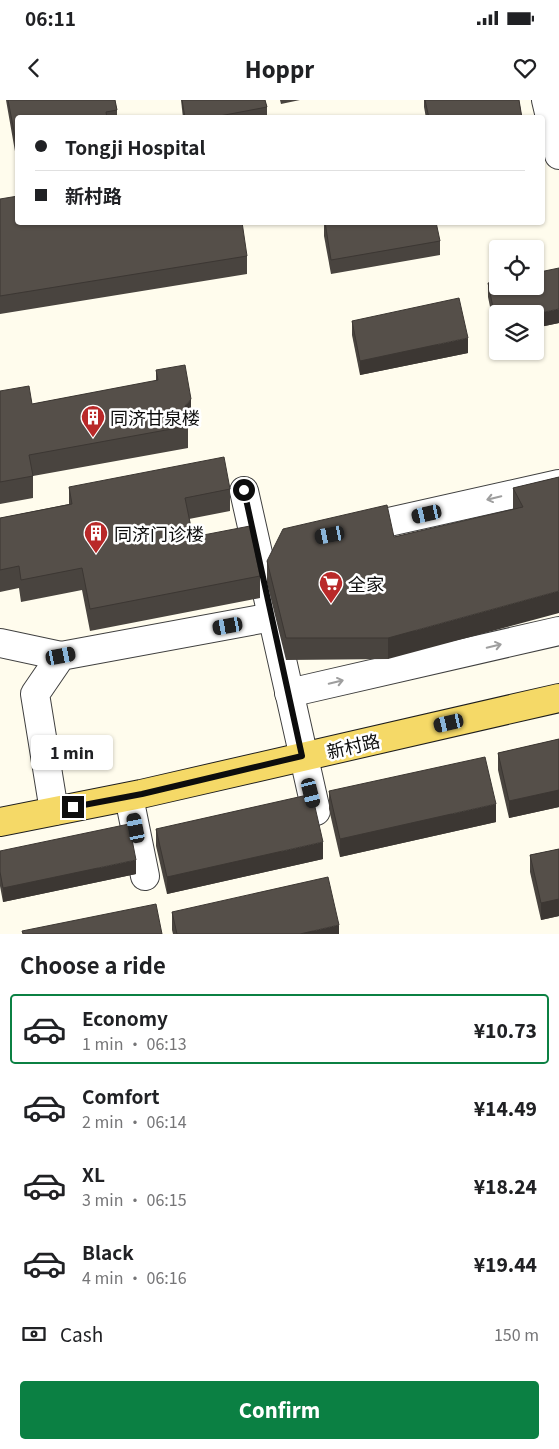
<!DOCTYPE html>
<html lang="en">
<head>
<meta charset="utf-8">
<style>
  :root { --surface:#fff; --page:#f2f2f2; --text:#202124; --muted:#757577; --line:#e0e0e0; --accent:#0b8043 }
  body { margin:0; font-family:Georgia,"Noto Sans SC",serif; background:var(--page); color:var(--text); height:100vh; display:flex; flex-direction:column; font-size:19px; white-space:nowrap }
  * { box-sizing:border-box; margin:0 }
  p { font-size:16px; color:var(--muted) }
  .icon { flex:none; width:28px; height:28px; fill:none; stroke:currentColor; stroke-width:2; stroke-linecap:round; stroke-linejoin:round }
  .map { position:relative; height:834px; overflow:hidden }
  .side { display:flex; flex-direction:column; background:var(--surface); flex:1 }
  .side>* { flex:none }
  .hud { position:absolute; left:15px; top:15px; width:530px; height:110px; border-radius:5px; box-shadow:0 1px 4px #0004; display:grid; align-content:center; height:110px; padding:0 20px; background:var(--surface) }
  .controls { position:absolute; left:489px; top:140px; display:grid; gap:10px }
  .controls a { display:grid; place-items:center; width:55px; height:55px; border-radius:5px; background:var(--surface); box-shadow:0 1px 4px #0004; font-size:25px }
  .end { position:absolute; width:22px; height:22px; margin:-11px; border:6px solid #0d0d0d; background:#fff; box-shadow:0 0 0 2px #fff }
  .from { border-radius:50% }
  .bubble { position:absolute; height:35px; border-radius:5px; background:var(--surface); box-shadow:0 1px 4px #0004; font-size:16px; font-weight:800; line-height:35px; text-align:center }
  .car { position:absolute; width:15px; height:30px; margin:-15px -8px; border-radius:6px; box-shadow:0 0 4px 1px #0007; background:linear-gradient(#222 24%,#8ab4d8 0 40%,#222 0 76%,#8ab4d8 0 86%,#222 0) }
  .hud b { display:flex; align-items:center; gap:18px; height:48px; font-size:19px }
  .hud b+b { border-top:1px solid var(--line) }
  .hud i { width:12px; height:12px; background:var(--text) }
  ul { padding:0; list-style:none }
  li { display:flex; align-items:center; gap:15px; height:70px; margin:0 10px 8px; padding:0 10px; border:2px solid transparent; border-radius:5px }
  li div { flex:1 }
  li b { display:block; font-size:19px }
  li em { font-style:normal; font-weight:800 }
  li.active { border-color:var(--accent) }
  li>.icon { width:45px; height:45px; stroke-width:1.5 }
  h2 { padding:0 20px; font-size:22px; line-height:60px }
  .pay { display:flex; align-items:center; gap:12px; height:55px; padding:0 20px; font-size:19px }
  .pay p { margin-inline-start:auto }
  .cta { display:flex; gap:10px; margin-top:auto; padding:10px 20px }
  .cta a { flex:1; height:58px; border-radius:5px; background:var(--accent); color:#fff; font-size:20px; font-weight:800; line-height:58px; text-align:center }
  .status { display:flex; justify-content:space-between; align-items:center; height:35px; padding:0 25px; background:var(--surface); direction:ltr }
  .status svg { height:14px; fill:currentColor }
  header { display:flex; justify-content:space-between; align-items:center; height:65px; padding:0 20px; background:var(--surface); font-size:22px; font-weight:800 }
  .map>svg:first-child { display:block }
</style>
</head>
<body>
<div class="status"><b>06:11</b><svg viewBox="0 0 49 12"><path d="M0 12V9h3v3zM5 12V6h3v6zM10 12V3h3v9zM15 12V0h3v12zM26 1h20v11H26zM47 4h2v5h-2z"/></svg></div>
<header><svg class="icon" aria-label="back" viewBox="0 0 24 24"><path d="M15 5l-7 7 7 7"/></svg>Hoppr<svg class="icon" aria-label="heart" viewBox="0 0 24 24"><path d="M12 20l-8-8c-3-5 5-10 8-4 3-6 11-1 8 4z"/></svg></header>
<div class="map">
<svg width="559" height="834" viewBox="0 0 559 834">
  <rect width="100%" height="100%" fill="#fffced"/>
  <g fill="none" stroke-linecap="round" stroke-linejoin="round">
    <g stroke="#404040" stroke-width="30">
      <g id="minor">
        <path d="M546 0 559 55"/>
        <path d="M244 391 316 711"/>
        <path d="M353 430 559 384"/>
        <path d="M0 543 61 556"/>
        <path d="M289 593 559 531"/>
        <path d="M129 697 145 776"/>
        <path d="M54 711 35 594 61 556 272 517"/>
      </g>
    </g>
    <g stroke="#1e1e1e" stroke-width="30">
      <path id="major" d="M0 722 141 694 559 598"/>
    </g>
    <use href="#minor" stroke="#fff" stroke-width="28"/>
    <use href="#major" stroke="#f5d967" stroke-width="28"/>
  </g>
  <g fill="#49443f">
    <path d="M6 0H115L117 10V18H18V56L16 57Z"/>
    <path d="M181 0H265L267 7V17L262 18H183Z"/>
    <path d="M280 0H300L281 4Z"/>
    <path d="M424 0H519L522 18H426L424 7Z"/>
    <path d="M0 99 247 156V174L0 214Z"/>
    <path d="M324 122 440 141V155L331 174 324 136Z"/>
    <path d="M488 183 559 223 535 228V214H498V236H496L488 197Z"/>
    <path d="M352 221 468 253 360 275 352 235Z"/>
    <path d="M156 270 191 321 188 324V348L33 376V398L0 404V291L32 304 156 281Z"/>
    <path d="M559 377 388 559 286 560 267 483V461L394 437 513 410V388Z"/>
    <path d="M69 387 230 389V411L189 419 193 437 260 476V498L90 531 82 490 21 502 19 488 0 492V418L69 404Z"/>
    <path d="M559 639V707L509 718 498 670V653Z"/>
    <path d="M329 691 496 722 340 757 329 709Z"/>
    <path d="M156 729 323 759 167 794 156 746Z"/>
    <path d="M559 749V816L541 820 530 772V755Z"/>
    <path d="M0 751 136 774 3 802 0 786Z"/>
    <path d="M172 812 339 834H173L172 830Z"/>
  </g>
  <g fill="#3c3733">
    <path d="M559 209V223L535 228V214Z"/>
    <rect x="496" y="222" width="2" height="14"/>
    <path d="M468 238V253L360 275V261Z"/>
    <path d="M191 299V321L185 328V306Z"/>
    <path d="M559 491V513L388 559V538Z"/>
    <path d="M559 690V707L509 718V701Z"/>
    <path d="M496 704V722L340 757V739Z"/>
    <path d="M323 742V759L167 794V777Z"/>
    <path d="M136 760V774L3 802V788Z"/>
    <path d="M559 799V816L541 820V803Z"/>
    <path d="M339 825V834H300Z"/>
  </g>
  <g fill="#554f49" stroke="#3c3733">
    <path d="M8 0H115L117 10 106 12 107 18H18V42H16Z"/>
    <path d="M182 0H265L267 7 209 18H185Z"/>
    <path d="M425 0H519L522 18H429Z"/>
    <path d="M18 96V122H242L247 156 0 196V99Z"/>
    <path d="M325 122H436L440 141 331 160Z"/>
    <path d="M559 168V209L535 214H498V222H496L488 183 498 181V186H535V173Z"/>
    <path d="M459 198 468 238 360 261 352 221Z"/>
    <path d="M185 265 191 299 185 306 188 326 29 355 33 376 0 382V291L29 286 32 304 158 280 156 270Z"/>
    <path d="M224 357 230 389 185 398 193 437 250 426 260 476 90 509 82 468 21 480 19 466 0 470V418L72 404 69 387Z"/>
    <path d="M559 377V491L388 538H286L267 461 283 429 387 405 394 437 523 407 513 388Z"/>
    <path d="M559 639V690L509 701 498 653Z"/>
    <path d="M485 657 496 704 340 739 329 691Z"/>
    <path d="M312 694 323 742 167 777 156 729Z"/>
    <path d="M129 724 136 760 3 788 0 772V751Z"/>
    <path d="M559 749V799L541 803 530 755Z"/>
    <path d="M328 777 339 825 300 834H177L172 812Z"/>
    <path d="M156 804 162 834H23L22 831Z"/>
  </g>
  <defs><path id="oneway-shaft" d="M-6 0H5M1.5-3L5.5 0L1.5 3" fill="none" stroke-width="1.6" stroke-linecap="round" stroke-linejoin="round" transform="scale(1.25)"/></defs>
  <g stroke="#9e9e9e">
    <use href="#oneway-shaft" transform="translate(494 398) rotate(167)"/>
    <use href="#oneway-shaft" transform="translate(494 546) rotate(-13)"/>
    <use href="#oneway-shaft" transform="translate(336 582) rotate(-13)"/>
  </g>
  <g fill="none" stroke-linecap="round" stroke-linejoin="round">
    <path stroke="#0d0d0d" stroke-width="6" d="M73 707 142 694 302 656 244 390"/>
  </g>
  <defs>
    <g id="building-pin" transform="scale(1.25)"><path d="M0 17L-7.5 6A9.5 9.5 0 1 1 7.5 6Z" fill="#b92929" stroke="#fff"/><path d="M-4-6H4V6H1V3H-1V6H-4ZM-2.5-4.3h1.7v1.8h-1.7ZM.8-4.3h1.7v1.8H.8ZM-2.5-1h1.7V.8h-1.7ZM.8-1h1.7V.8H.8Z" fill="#fff"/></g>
    <g id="supermarket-pin" transform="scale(1.25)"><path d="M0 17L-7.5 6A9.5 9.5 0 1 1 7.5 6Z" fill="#b92929" stroke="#fff"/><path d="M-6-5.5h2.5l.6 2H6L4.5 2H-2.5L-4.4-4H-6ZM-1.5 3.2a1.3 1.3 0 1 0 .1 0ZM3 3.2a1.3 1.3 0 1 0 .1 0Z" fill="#fff"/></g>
  </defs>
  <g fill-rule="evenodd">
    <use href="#building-pin" x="93" y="317"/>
    <use href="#building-pin" x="96" y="433"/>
    <use href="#supermarket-pin" x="331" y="483"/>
  </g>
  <g text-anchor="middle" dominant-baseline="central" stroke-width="5" stroke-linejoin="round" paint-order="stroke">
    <g font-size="18" fill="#0d0d0d" stroke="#fff" text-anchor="start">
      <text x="110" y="317">同济甘泉楼</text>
      <text x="114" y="433">同济门诊楼</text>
      <text x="348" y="483">全家</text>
    </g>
    <g font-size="18" fill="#0d0d0d" stroke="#fff">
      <text transform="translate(353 645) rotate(-13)">新村路</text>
    </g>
  </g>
</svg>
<div class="controls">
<a><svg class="icon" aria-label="locate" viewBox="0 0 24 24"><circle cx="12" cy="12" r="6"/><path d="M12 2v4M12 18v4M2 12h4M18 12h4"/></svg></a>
<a><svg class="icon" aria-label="layers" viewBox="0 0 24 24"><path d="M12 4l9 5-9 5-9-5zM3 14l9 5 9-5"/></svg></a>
</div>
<i class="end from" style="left:244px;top:390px"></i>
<i class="end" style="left:73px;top:707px"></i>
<div class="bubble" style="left:31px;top:635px;width:82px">1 min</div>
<i class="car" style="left:427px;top:414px;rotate:257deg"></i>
<i class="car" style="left:330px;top:435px;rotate:259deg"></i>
<i class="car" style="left:228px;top:526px;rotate:260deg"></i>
<i class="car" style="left:61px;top:556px;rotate:79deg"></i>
<i class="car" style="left:449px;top:623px;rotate:257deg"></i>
<i class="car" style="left:311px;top:693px;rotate:166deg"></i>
<i class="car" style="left:136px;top:728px;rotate:349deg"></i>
<div class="hud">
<b><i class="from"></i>Tongji Hospital</b>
<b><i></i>新村路</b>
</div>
</div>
<section class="side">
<h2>Choose a ride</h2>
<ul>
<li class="active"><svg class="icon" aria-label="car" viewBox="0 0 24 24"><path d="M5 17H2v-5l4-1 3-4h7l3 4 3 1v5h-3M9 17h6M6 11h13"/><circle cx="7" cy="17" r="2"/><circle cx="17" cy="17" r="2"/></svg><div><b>Economy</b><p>1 min · 06:13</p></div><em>¥10.73</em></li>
<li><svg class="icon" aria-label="car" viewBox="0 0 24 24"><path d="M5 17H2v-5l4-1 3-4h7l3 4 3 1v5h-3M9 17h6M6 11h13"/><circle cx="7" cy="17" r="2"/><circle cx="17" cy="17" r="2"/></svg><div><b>Comfort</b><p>2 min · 06:14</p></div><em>¥14.49</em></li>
<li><svg class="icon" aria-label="car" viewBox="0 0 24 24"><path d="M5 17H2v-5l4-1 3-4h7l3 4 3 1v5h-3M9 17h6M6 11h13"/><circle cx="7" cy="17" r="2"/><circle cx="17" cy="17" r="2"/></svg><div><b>XL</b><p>3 min · 06:15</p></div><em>¥18.24</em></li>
<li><svg class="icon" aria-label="car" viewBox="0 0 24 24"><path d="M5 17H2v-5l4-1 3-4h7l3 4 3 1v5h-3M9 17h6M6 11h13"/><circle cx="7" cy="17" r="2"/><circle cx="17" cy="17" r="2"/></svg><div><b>Black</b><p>4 min · 06:16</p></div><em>¥19.44</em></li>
</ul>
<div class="pay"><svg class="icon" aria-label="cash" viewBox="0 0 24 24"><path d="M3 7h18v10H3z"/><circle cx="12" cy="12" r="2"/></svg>Cash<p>150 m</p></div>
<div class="cta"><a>Confirm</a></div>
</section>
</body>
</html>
